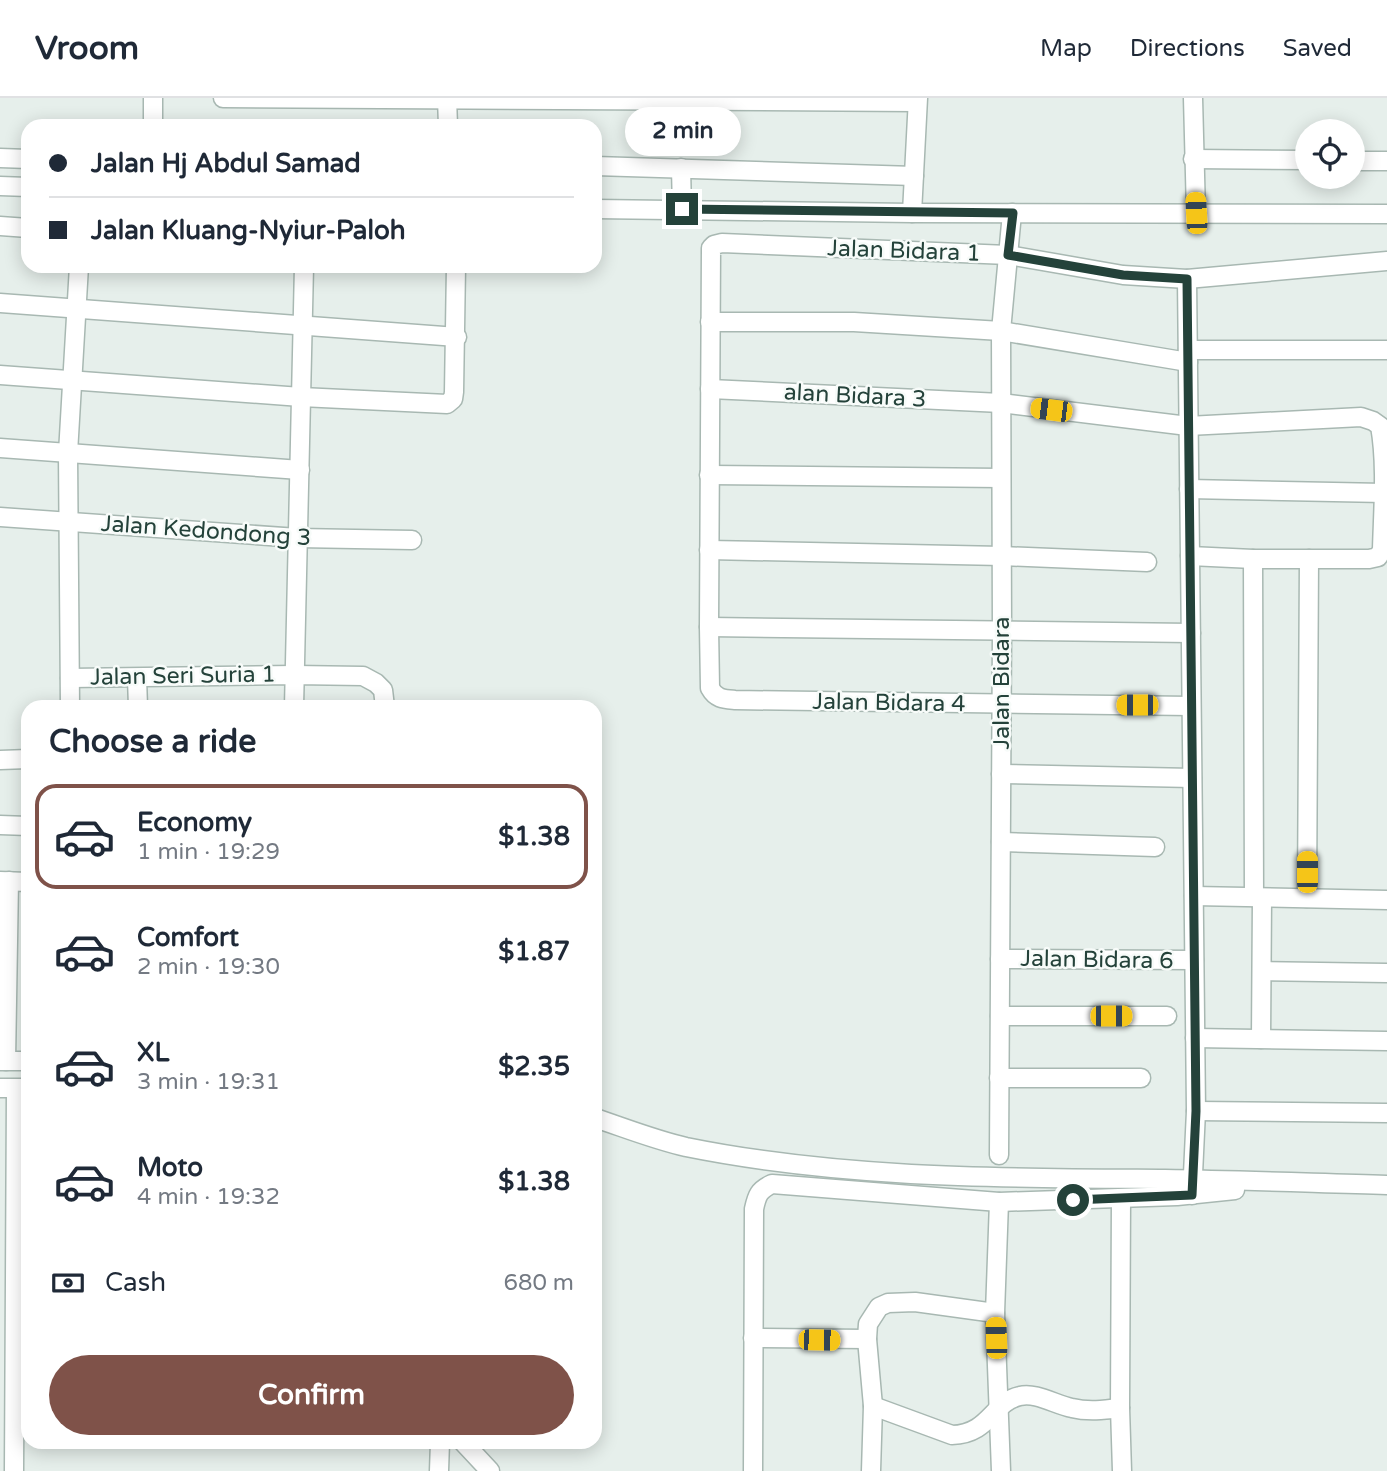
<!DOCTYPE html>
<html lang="en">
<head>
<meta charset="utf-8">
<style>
  :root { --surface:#fff; --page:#f6f6f7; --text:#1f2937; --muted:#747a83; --line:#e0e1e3; --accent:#7f5249 }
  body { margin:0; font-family:"Varela Round",sans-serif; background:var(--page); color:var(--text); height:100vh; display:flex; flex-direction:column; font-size:26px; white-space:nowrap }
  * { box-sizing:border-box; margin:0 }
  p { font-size:23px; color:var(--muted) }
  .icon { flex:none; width:38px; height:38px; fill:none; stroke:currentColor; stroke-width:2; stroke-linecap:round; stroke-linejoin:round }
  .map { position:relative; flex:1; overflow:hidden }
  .side { position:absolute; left:21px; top:602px; width:581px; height:749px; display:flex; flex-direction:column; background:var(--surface); border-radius:21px; box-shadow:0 4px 18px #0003 }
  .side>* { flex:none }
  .hud { position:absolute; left:21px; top:21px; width:581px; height:154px; border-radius:21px; box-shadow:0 4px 18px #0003; display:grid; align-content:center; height:154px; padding:0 28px; background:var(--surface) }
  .fabs { position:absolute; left:1295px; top:21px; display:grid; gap:14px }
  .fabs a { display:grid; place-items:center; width:70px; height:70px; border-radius:50%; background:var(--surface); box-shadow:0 4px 18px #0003; font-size:35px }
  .end { position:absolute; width:32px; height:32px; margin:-16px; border:9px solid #24423a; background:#fff; box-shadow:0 0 0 4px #fff }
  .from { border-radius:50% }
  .bubble { position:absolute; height:49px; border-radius:24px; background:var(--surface); box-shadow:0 4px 18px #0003; font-size:23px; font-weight:700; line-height:49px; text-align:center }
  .car { position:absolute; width:21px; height:42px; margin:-21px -10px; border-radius:9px; box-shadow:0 0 5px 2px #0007; background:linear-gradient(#f5c518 24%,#345 0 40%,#f5c518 0 76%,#345 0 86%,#f5c518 0) }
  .hud b { display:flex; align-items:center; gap:24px; height:66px; font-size:26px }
  .hud b+b { border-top:2px solid var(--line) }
  .hud i { width:18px; height:18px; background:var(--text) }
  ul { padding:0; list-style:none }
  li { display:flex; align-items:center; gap:21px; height:105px; margin:0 14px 10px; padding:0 14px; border:4px solid transparent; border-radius:21px }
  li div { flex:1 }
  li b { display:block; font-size:26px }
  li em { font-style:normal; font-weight:700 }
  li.on { border-color:var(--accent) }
  li>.icon { width:63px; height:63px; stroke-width:1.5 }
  h2 { padding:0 28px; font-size:32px; line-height:84px }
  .pay { display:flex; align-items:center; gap:18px; height:77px; padding:0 28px; font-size:26px }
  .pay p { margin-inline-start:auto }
  .primary-button { display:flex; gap:14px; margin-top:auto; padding:14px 28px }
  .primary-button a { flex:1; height:80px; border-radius:42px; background:var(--accent); color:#fff; font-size:28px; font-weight:700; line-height:80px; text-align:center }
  header { display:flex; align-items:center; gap:42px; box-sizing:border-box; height:98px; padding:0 35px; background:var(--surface); border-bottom:2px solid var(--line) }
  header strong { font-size:33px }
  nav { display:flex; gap:38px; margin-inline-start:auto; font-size:24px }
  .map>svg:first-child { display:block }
</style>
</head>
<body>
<header>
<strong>Vroom</strong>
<nav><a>Map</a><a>Directions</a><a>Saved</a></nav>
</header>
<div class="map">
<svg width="1387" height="1373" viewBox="0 0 1387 1373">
  <rect width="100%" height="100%" fill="#e6efeb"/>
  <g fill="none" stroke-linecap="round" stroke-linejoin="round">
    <g stroke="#a8b8b2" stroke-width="21">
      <g id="minor">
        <path d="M223 0 917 4"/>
        <path d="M447 0 448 28"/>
        <path d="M1193 0 1196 115"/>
        <path d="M153 28V0"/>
        <path d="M0 60 28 61"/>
        <path d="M1193 61 1307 62"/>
        <path d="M1353 63H1387"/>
        <path d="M595 68 914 78"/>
        <path d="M681 70 682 111"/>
        <path d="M0 88 28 89"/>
        <path d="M595 111 912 115 1387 116"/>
        <path d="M912 115 918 0"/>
        <path d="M0 128 28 130"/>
        <path d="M1187 181 1196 1013 1192 1097"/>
        <path d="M0 205 457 239"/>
        <path d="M710 224H854L1001 233 1188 264"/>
        <path d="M1188 252H1387"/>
        <path d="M0 277 301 299 447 306 453 301 454 294 456 168"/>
        <path d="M710 291 1001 305 1188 328 1361 319 1373 323 1380 328C1387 367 1383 412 1382 452L1378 459 1369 461H1253L1190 458"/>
        <path d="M0 350 300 372"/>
        <path d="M709 377 1001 380"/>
        <path d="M1189 391 1384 395"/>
        <path d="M0 419 298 440 412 442"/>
        <path d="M709 452 1002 458 1147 464"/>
        <path d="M1253 461 1254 799"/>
        <path d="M709 529 1191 535"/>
        <path d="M70 580 295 577 363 578 376 585 383 592 385 609"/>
        <path d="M137 580 138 609"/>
        <path d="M1191 608 735 602C724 601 716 601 710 590L709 529 711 150 714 147 722 145 1008 157 1123 177 1187 181 1387 163"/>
        <path d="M70 609 68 355 79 168"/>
        <path d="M294 609 304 168"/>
        <path d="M0 662 28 661"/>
        <path d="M1001 676 1192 680"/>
        <path d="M0 727 28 728"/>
        <path d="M1001 744 1155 749"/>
        <path d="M0 783 28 784"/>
        <path d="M1194 798 1387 802"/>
        <path d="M1307 800 1309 461"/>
        <path d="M1000 861 1194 862"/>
        <path d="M1262 873 1387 875"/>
        <path d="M1000 918H1167"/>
        <path d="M1195 940 1387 943"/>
        <path d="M1261 941 1262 800"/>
        <path d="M0 963H28"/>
        <path d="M6 963 9 783"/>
        <path d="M999 980H1141"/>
        <path d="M0 990H28"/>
        <path d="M1196 1013 1387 1015"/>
        <path d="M595 1020C625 1030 655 1042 686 1049 844 1081 1005 1080 1165 1081 1239 1082 1313 1085 1387 1087"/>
        <path d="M999 1057 1002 533 1001 233 1012 115"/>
        <path d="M1121 1100 1120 1310 1122 1373"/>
        <path d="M999 1104 995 1215 1001 1373"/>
        <path d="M753 1240 867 1241"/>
        <path d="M873 1308 952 1337C990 1336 992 1304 1020 1298 1036 1294 1056 1307 1072 1310 1088 1314 1104 1312 1120 1310"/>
        <path d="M463 1344 490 1373"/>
        <path d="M14 1373 16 991"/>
        <path d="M439 1373 440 1344"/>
        <path d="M753 1373 754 1111C757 1097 759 1092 772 1086L999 1104 1177 1098 1235 1092"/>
        <path d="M871 1373 873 1308 867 1241 868 1226 879 1209 888 1205 915 1204 995 1215"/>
      </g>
    </g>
    <use href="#minor" stroke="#fff" stroke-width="18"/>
  </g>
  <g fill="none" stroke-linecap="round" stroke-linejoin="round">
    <path stroke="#24423a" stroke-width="9" d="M682 111 1013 115 1008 157 1123 177 1187 181 1196 1013 1192 1097 1073 1102"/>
  </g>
  <g text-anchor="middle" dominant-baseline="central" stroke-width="5" stroke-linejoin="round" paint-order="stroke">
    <g font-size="23" fill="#24423a" stroke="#f7fbf9">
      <text transform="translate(904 153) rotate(2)">Jalan Bidara 1</text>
      <text transform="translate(855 298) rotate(3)">alan Bidara 3</text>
      <text transform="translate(206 433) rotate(4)">Jalan Kedondong 3</text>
      <text transform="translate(183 578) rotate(-1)">Jalan Seri Suria 1</text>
      <text transform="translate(1002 585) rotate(-90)">Jalan Bidara</text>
      <text transform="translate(889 605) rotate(1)">Jalan Bidara 4</text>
      <text transform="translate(1097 862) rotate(1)">Jalan Bidara 6</text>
    </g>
  </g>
</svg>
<div class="fabs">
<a><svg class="icon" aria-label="locate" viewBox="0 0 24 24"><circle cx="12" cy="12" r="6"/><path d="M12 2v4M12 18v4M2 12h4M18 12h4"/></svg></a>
</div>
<i class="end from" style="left:1073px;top:1102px"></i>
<i class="end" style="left:682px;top:111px"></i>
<div class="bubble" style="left:625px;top:9px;width:116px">2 min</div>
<i class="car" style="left:1196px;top:115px;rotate:357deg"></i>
<i class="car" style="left:1051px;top:312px;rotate:277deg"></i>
<i class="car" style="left:1137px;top:607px;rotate:270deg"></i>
<i class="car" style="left:1307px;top:774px;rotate:0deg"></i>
<i class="car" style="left:1111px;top:918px;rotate:90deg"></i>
<i class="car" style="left:996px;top:1240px;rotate:358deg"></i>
<i class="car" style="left:819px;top:1242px;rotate:91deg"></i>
<div class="hud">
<b><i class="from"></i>Jalan Hj Abdul Samad</b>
<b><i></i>Jalan Kluang-Nyiur-Paloh</b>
</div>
<section class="side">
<h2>Choose a ride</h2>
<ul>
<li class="on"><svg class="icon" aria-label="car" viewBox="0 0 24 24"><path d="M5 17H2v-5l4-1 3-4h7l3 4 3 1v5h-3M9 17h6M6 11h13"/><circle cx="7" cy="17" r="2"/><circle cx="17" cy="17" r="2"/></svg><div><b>Economy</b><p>1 min · 19:29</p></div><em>$1.38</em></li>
<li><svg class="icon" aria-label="car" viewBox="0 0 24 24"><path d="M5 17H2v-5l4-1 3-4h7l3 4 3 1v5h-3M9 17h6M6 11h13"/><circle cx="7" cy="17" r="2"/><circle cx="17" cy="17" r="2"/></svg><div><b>Comfort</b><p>2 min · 19:30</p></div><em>$1.87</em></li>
<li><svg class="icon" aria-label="car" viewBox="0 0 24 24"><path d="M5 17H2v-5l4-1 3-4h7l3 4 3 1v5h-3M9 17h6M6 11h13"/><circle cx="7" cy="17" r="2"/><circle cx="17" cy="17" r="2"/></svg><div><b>XL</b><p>3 min · 19:31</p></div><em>$2.35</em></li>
<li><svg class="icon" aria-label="car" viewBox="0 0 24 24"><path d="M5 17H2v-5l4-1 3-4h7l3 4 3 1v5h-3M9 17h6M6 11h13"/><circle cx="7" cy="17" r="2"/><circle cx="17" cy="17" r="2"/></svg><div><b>Moto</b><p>4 min · 19:32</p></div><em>$1.38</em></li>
</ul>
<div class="pay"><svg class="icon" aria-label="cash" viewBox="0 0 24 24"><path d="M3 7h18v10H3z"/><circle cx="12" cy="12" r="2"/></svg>Cash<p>680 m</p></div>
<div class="primary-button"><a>Confirm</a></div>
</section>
</div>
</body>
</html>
